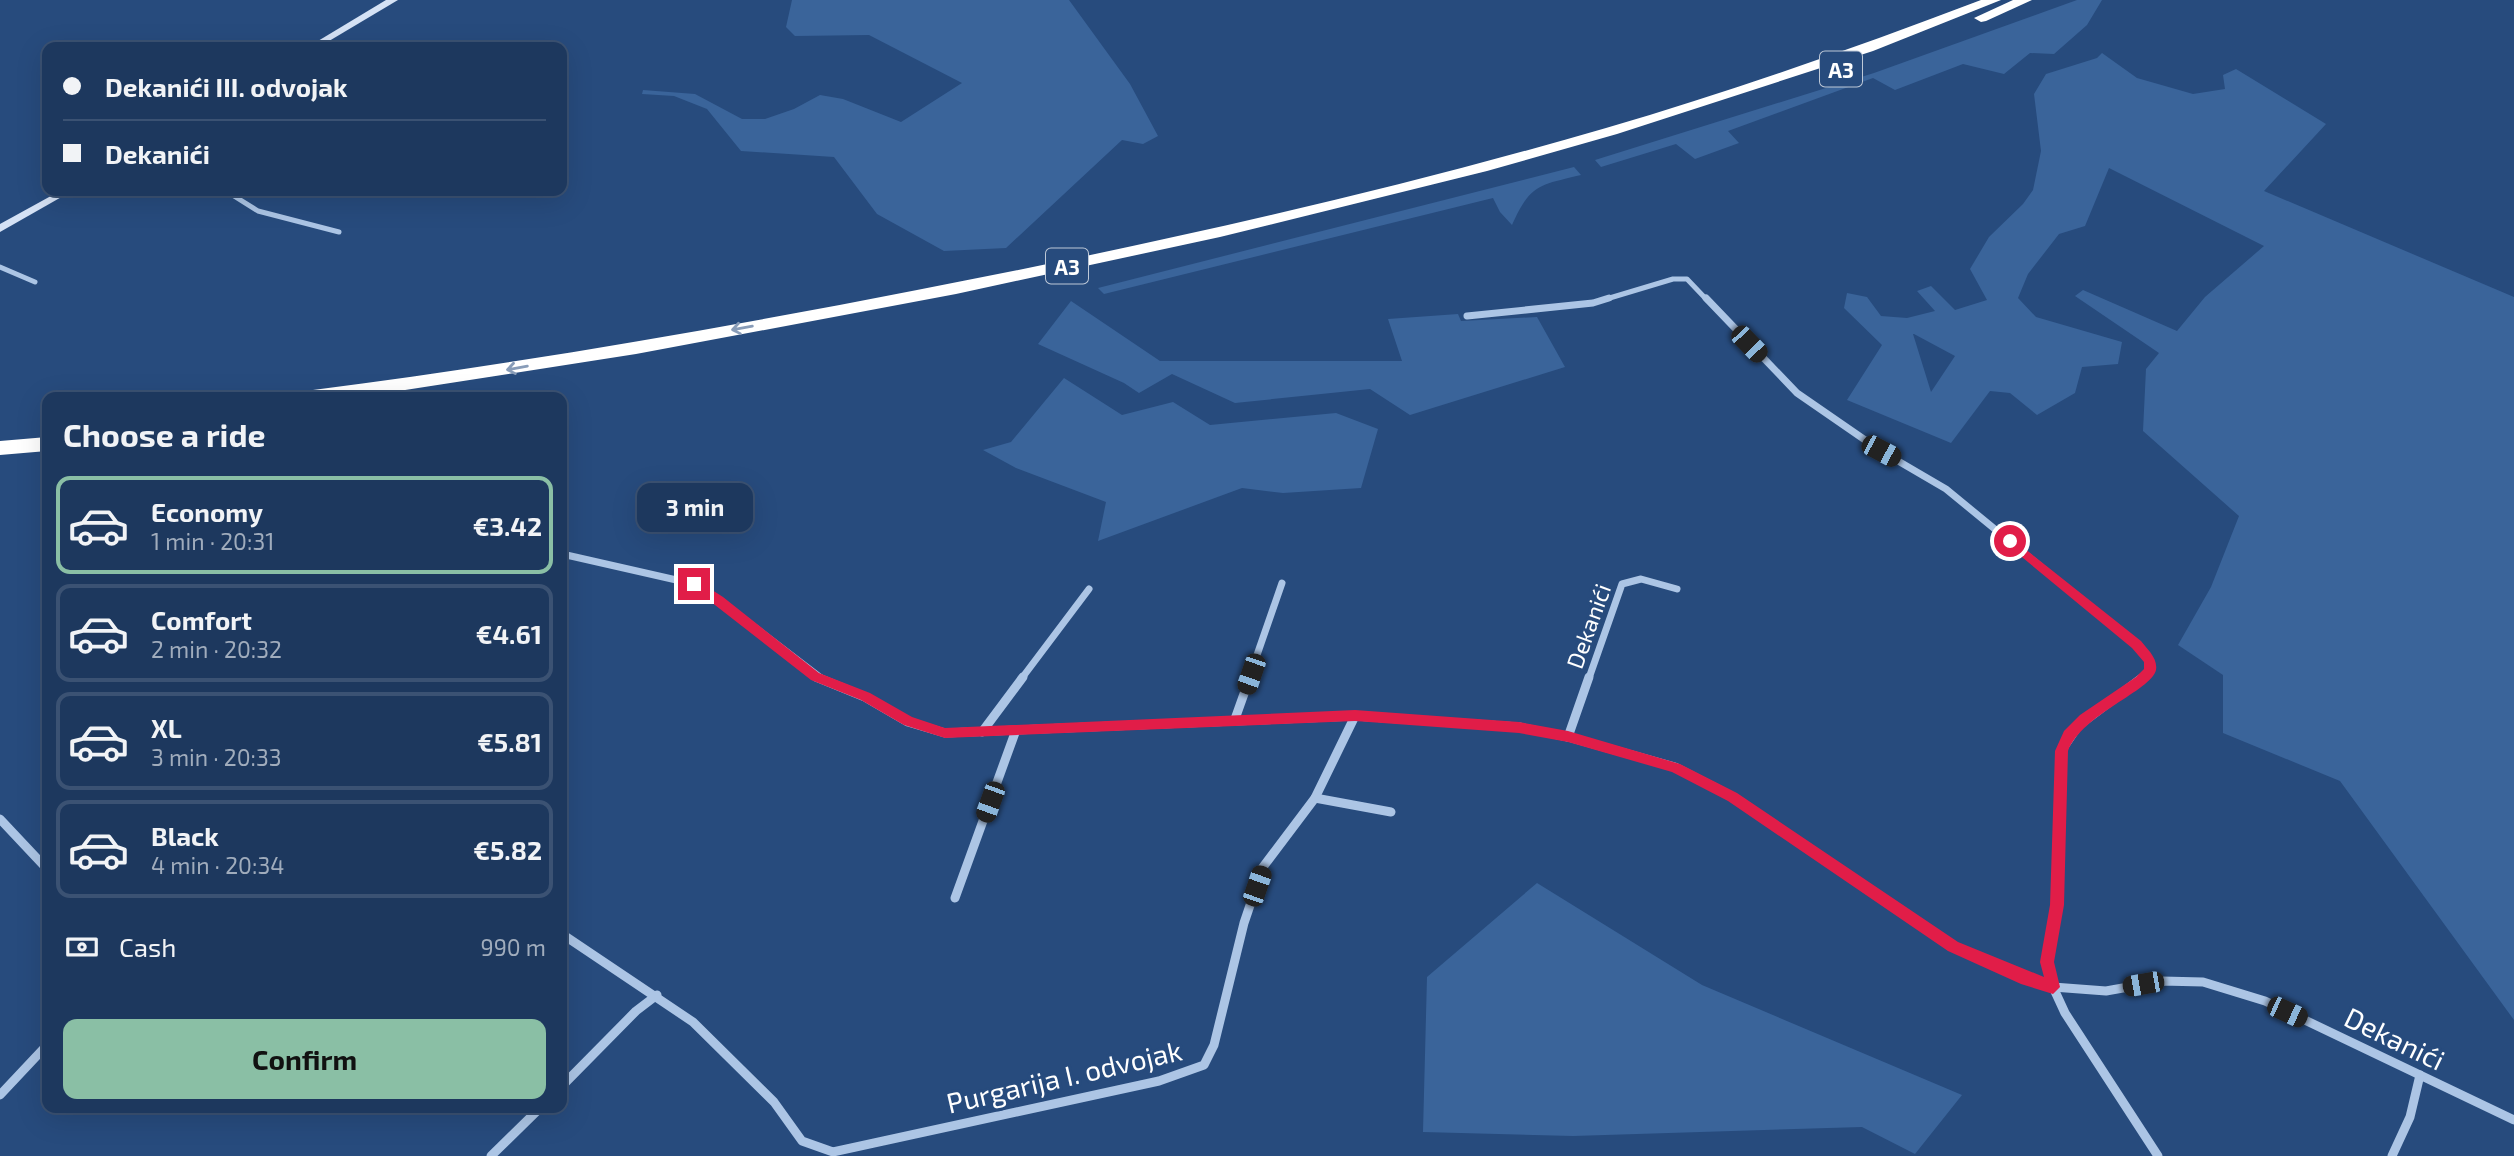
<!DOCTYPE html>
<html lang="en">
<head>
<meta charset="utf-8">
<style>
  :root { --surface:#1d385e; --page:#253f64; --text:#f1f3f6; --muted:#a0acbc; --line:#3b5273; --accent:#8abfa5 }
  body { margin:0; font-family:"Exo 2",sans-serif; background:var(--page); color:var(--text); height:100vh; display:flex; flex-direction:column; font-size:26px; white-space:nowrap }
  * { box-sizing:border-box; margin:0 }
  p { font-size:23px; color:var(--muted) }
  .icon { flex:none; width:38px; height:38px; fill:none; stroke:currentColor; stroke-width:2; stroke-linecap:round; stroke-linejoin:round }
  .map { position:relative; flex:1; overflow:hidden }
  .drawer { position:absolute; left:42px; top:392px; width:525px; height:721px; display:flex; flex-direction:column; background:var(--surface); border-radius:14px; box-shadow:0 7px 28px #0002,0 0 0 2px var(--line) }
  .drawer>* { flex:none }
  .guide { position:absolute; left:42px; top:42px; width:525px; height:154px; border-radius:14px; box-shadow:0 7px 28px #0002,0 0 0 2px var(--line); display:grid; align-content:center; height:154px; padding:0 21px; background:var(--surface) }
  .end { position:absolute; width:32px; height:32px; margin:-16px; border:9px solid #e11d48; background:#fff; box-shadow:0 0 0 4px #fff }
  .from { border-radius:50% }
  .bubble { position:absolute; height:49px; border-radius:14px; background:var(--surface); box-shadow:0 7px 28px #0002,0 0 0 2px var(--line); font-size:23px; font-weight:700; line-height:49px; text-align:center }
  .car { position:absolute; width:21px; height:42px; margin:-21px -10px; border-radius:9px; box-shadow:0 0 5px 2px #0007; background:linear-gradient(#222 24%,#8ab4d8 0 40%,#222 0 76%,#8ab4d8 0 86%,#222 0) }
  .guide b { display:flex; align-items:center; gap:24px; height:66px; font-size:26px }
  .guide b+b { border-top:2px solid var(--line) }
  .guide i { width:18px; height:18px; background:var(--text) }
  ul { padding:0; list-style:none }
  li { display:flex; align-items:center; gap:21px; height:98px; margin:0 14px 10px; padding:0 7px; border:4px solid var(--line); border-radius:14px }
  li div { flex:1 }
  li b { display:block; font-size:26px }
  li em { font-style:normal; font-weight:700 }
  li.selected { border-color:var(--accent) }
  li>.icon { width:63px; height:63px; stroke-width:1.5 }
  h2 { padding:0 21px; font-size:32px; line-height:84px }
  .pay { display:flex; align-items:center; gap:18px; height:77px; padding:0 21px; font-size:26px }
  .pay p { margin-inline-start:auto }
  .button { display:flex; gap:14px; margin-top:auto; padding:14px 21px }
  .button a { flex:1; height:80px; border-radius:14px; background:var(--accent); color:#111; font-size:28px; font-weight:700; line-height:80px; text-align:center }
  .map>svg:first-child { display:block }
</style>
</head>
<body>
<div class="map">
<svg width="2514" height="1156" viewBox="0 0 2514 1156">
  <rect width="100%" height="100%" fill="#274b7d"/>
  <g fill="#3a649a" fill-rule="evenodd">
    <path d="M792 0H1069L1130 84 1158 136 1143 144 1122 140 1006 248 944 251 877 214 834 157 741 151 707 109 674 96 642 94 643 90 695 94 742 119H765L794 109 820 95 843 99 901 122 962 83 869 35 795 36 786 27Z"/>
    <path d="M2077 0H2102L2087 25 2054 54 2030 53 2004 74 1963 64 1895 90 1873 78 1728 131 1739 143 1695 159 1676 144 1601 167 1595 160 1874 73Z"/>
    <path d="M2102 53 2137 78 2193 94 2225 89 2223 75 2236 69 2326 124 2264 191 2514 297V1020L2340 781 2223 733V675L2178 645 2211 587 2239 516 2143 431 2146 369 2159 353 2075 296 2083 290 2177 331 2205 297 2264 246 2109 168 2085 226 2059 234 2028 274 2018 298 2036 317 2122 342 2118 364 2082 367 2075 393 2037 415 2010 393 1990 391 1951 443 1847 400 1882 345 1844 308 1847 293 1867 297 1881 316 1907 318 1935 311 1917 291 1931 286 1955 310 1987 300 1970 269 1989 237 2023 204 2033 190 2041 151 2034 94 2046 74 2097 58ZM1914 334 1955 356 1931 392 1913 334Z"/>
    <path d="M1574 167 1581 175C1540 185 1530 184 1512 225L1500 212 1493 198 1104 294 1098 288Z"/>
    <path d="M1071 301 1160 361H1402L1388 319 1458 314 1461 321 1537 317 1565 367 1410 415 1370 389 1235 403 1172 374 1139 393 1124 383 1038 344Z"/>
    <path d="M1064 378 1122 415 1173 402 1210 425 1336 413 1378 429 1361 488 1283 493 1242 488 1098 541 1106 502 1016 468 983 450 1011 442Z"/>
    <path d="M1537 883 1702 985 1962 1095 1915 1154 1862 1127 1573 1136 1423 1132 1427 977Z"/>
  </g>
  <g fill="none" stroke-linecap="round" stroke-linejoin="round">
    <g stroke="#acc5e5" stroke-width="5">
      <path d="M226 191 258 211 339 232"/>
      <path d="M0 267 35 282"/>
      <path d="M1603 300 1673 279H1687L1707 300"/>
    </g>
    <g stroke="#acc5e5" stroke-width="7">
      <path d="M1706 298 1797 393 1881 451 1946 489 2136 645 2150 661V670L2141 678"/>
      <path d="M1467 316 1593 303 1609 298"/>
      <path d="M562 554 694 584 719 600 821 678"/>
      <path d="M1022 678 1089 589"/>
      <path d="M1249 678 1282 583"/>
      <path d="M1589 678 1622 584 1641 579 1677 589"/>
    </g>
    <g stroke="#acc5e5" stroke-width="9">
      <path d="M816 677 865 697 908 722 945 733 1355 716 1519 727 1568 737 1675 767 1733 797 1953 946 2026 979 2053 987 2106 991 2162 981 2203 982 2265 1001 2514 1120"/>
      <path d="M2143 677 2078 726 2061 751 2057 905 2047 962 2053 987 2065 1013 2158 1156"/>
      <path d="M1235 719 1250 677"/>
      <path d="M982 732 1023 677"/>
      <path d="M1568 737 1589 677"/>
      <path d="M1315 798 1391 812"/>
      <path d="M0 819 47 869"/>
      <path d="M955 898 1016 730"/>
      <path d="M562 934 693 1022 774 1102 802 1141 833 1152 1159 1081 1204 1065 1214 1045 1244 923 1263 867 1315 798 1355 716"/>
      <path d="M562 1086 636 1011 657 995"/>
      <path d="M0 1095 47 1045"/>
      <path d="M491 1156 540 1108"/>
      <path d="M2392 1156 2410 1117 2420 1075"/>
    </g>
    <g fill="#d5e2f5" fill-rule="evenodd">
      <path d="M386 0H398L319 47H308Z"/>
      <path d="M60 191H72L0 232V224Z"/>
    </g>
    <g fill="#fff" fill-rule="evenodd">
      <path d="M1981 0H2001L1873 51 1617 134 1487 171 1220 237 956 294 636 354 360 397H304L306 392 313 390C516 364 717 329 917 290 1149 245 1379 194 1606 128 1733 91 1857 47 1981 0Z"/>
      <path d="M2013 0H2032L1986 21 1981 22 1974 18Z"/>
      <path d="M47 437V451L0 455V441Z"/>
    </g>
  </g>
  <defs><path id="oneway-shaft" d="M-6 0H5M1.5-3L5.5 0L1.5 3" fill="none" stroke-width="1.6" stroke-linecap="round" stroke-linejoin="round" transform="scale(1.75)"/></defs>
  <g stroke="#889cb8">
    <use href="#oneway-shaft" transform="translate(742 328) rotate(170)"/>
    <use href="#oneway-shaft" transform="translate(517 368) rotate(170)"/>
  </g>
  <path fill="#e11d48" d="M2010 537 2141 641C2147 649 2158 658 2156 670 2151 691 2082 714 2068 751L2064 905 2054 962 2060 987 2053 994 2021 984 1948 951 1728 801 1672 772 1568 742 1519 733 1355 721 945 738 904 725 861 700 811 680 688 584 694 580 698 581 723 597 819 673 870 693 912 717 945 728 1355 710 1519 722 1568 731 1680 764 1737 793 1958 942 2044 977 2040 962 2050 905 2055 751 2064 731 2080 715 2136 677 2144 669V662L2132 648 2006 544 2004 541Z"/>
  <g text-anchor="middle" dominant-baseline="central" stroke-width="6" stroke-linejoin="round" paint-order="stroke">
    <g fill="#274b7d" stroke="#bec9d8" stroke-width="2">
      <rect x="1820" y="51.5" width="42" height="35" rx="5"/>
      <rect x="1046" y="248.5" width="42" height="35" rx="5"/>
    </g>
    <g font-size="21" font-weight="bold" fill="#fff">
      <text x="1841" y="69">A3</text>
      <text x="1067" y="266">A3</text>
    </g>
    <g font-size="23" fill="#fff" stroke="#274b7d">
      <text transform="translate(1588 626) rotate(-70)">Dekanići</text>
    </g>
    <g font-size="28" fill="#fff" stroke="#274b7d">
      <text transform="translate(2395 1038) rotate(26)">Dekanići</text>
      <text transform="translate(1064 1076) rotate(-13)">Purgarija I. odvojak</text>
    </g>
  </g>
</svg>
<i class="end from" style="left:2010px;top:541px"></i>
<i class="end" style="left:694px;top:584px"></i>
<div class="bubble" style="left:637px;top:483px;width:116px">3 min</div>
<i class="car" style="left:1749px;top:344px;rotate:136deg"></i>
<i class="car" style="left:1881px;top:451px;rotate:118deg"></i>
<i class="car" style="left:1251px;top:674px;rotate:199deg"></i>
<i class="car" style="left:990px;top:802px;rotate:200deg"></i>
<i class="car" style="left:1257px;top:886px;rotate:19deg"></i>
<i class="car" style="left:2143px;top:984px;rotate:260deg"></i>
<i class="car" style="left:2287px;top:1012px;rotate:115deg"></i>
<div class="guide">
<b><i class="from"></i>Dekanići III. odvojak</b>
<b><i></i>Dekanići</b>
</div>
<section class="drawer">
<h2>Choose a ride</h2>
<ul>
<li class="selected"><svg class="icon" aria-label="car" viewBox="0 0 24 24"><path d="M5 17H2v-5l4-1 3-4h7l3 4 3 1v5h-3M9 17h6M6 11h13"/><circle cx="7" cy="17" r="2"/><circle cx="17" cy="17" r="2"/></svg><div><b>Economy</b><p>1 min · 20:31</p></div><em>€3.42</em></li>
<li><svg class="icon" aria-label="car" viewBox="0 0 24 24"><path d="M5 17H2v-5l4-1 3-4h7l3 4 3 1v5h-3M9 17h6M6 11h13"/><circle cx="7" cy="17" r="2"/><circle cx="17" cy="17" r="2"/></svg><div><b>Comfort</b><p>2 min · 20:32</p></div><em>€4.61</em></li>
<li><svg class="icon" aria-label="car" viewBox="0 0 24 24"><path d="M5 17H2v-5l4-1 3-4h7l3 4 3 1v5h-3M9 17h6M6 11h13"/><circle cx="7" cy="17" r="2"/><circle cx="17" cy="17" r="2"/></svg><div><b>XL</b><p>3 min · 20:33</p></div><em>€5.81</em></li>
<li><svg class="icon" aria-label="car" viewBox="0 0 24 24"><path d="M5 17H2v-5l4-1 3-4h7l3 4 3 1v5h-3M9 17h6M6 11h13"/><circle cx="7" cy="17" r="2"/><circle cx="17" cy="17" r="2"/></svg><div><b>Black</b><p>4 min · 20:34</p></div><em>€5.82</em></li>
</ul>
<div class="pay"><svg class="icon" aria-label="cash" viewBox="0 0 24 24"><path d="M3 7h18v10H3z"/><circle cx="12" cy="12" r="2"/></svg>Cash<p>990 m</p></div>
<div class="button"><a>Confirm</a></div>
</section>
</div>
</body>
</html>
